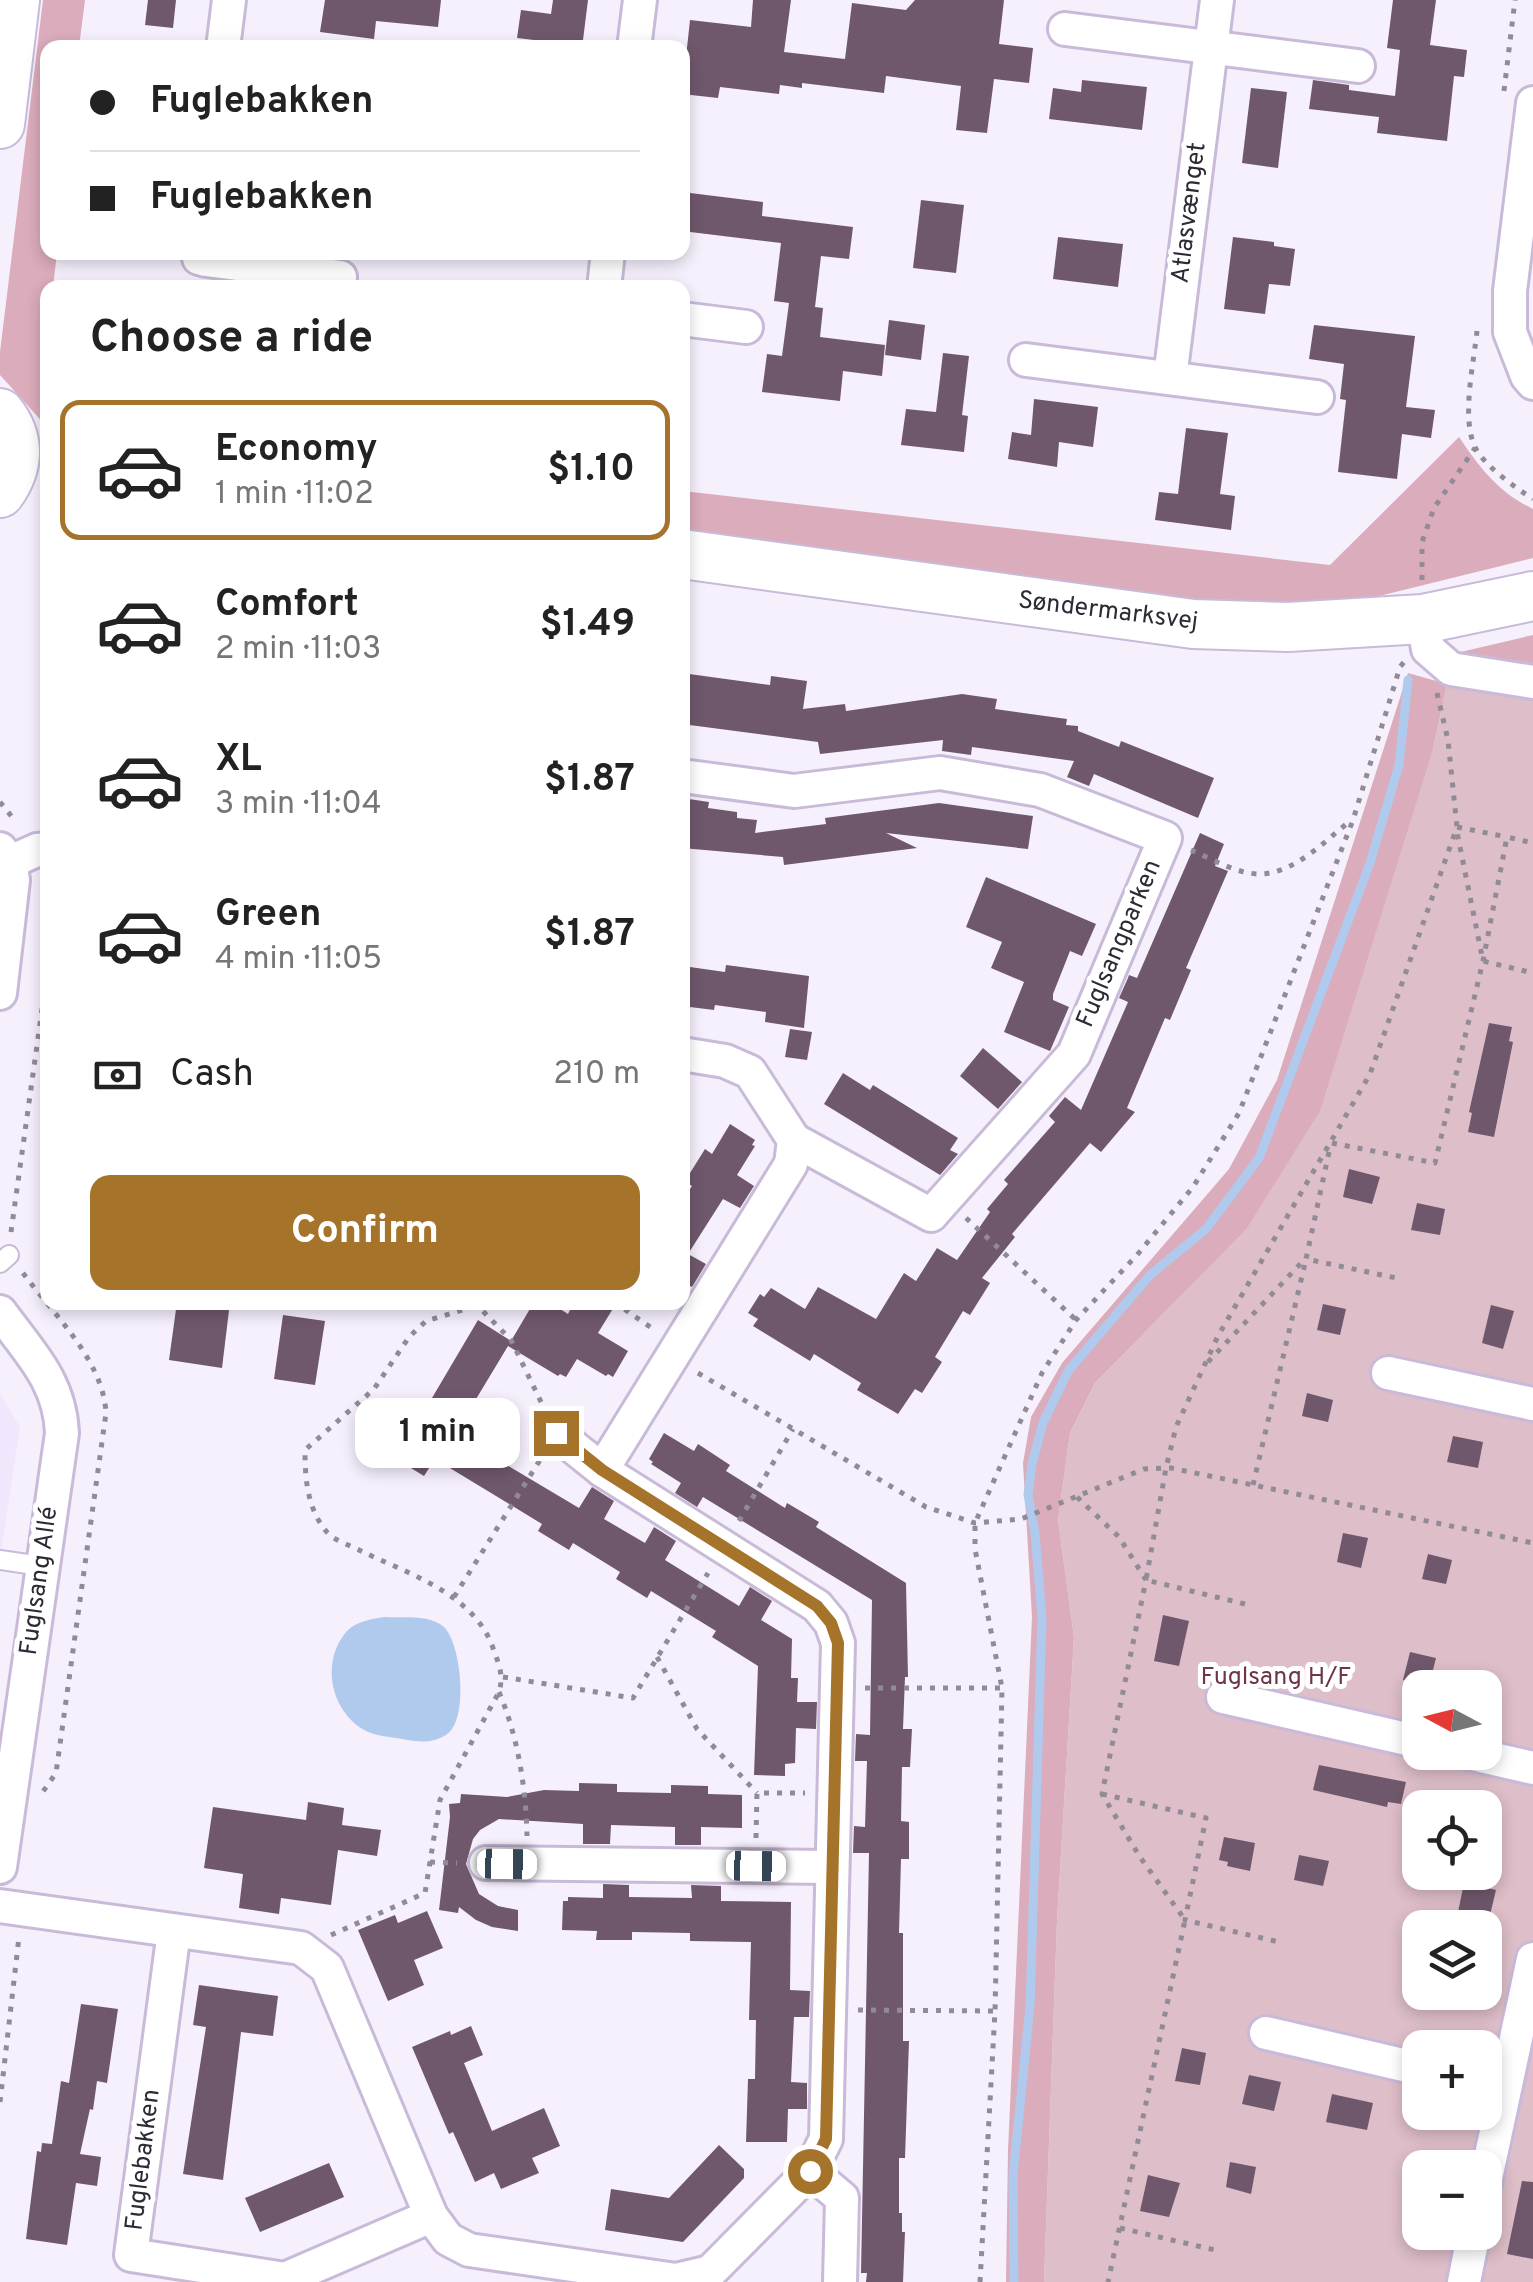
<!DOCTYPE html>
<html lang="en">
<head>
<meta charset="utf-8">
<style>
  :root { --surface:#fff; --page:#f2f2f2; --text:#222; --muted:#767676; --line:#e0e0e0; --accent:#a57329 }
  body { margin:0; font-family:Overpass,sans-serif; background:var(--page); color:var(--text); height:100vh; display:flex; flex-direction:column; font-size:38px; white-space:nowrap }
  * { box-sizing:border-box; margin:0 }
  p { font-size:32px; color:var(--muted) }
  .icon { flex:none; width:55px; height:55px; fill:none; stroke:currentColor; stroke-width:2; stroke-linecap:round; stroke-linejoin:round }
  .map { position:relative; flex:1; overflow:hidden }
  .panel { position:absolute; left:40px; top:280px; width:650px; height:1030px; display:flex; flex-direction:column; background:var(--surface); border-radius:20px; box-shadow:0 5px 15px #0003 }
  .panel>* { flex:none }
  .top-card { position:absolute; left:40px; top:40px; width:650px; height:220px; border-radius:20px; box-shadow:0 5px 15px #0003; display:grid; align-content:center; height:220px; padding:0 50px; background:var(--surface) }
  .needle { width:65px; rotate:277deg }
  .controls { position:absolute; left:1402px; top:1670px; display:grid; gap:20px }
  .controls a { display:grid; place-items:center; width:100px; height:100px; border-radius:20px; background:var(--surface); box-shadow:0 5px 15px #0003; font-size:50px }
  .end { position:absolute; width:45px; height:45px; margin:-22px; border:12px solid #a57329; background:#fff; box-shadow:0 0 0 5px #fff }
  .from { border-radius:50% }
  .bubble { position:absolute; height:70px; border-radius:20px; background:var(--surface); box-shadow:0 5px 15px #0003; font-size:32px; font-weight:700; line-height:70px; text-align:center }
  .car { position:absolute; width:30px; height:60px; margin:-30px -15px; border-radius:12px; box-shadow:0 0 8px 2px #0007; background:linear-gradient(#fff 24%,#345 0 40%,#fff 0 76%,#345 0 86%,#fff 0) }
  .top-card b { display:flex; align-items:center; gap:35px; height:95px; font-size:38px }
  .top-card b+b { border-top:2px solid var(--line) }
  .top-card i { width:25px; height:25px; background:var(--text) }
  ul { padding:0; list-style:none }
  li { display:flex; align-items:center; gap:30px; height:140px; margin:0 20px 15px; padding:0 30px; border:5px solid transparent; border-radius:20px }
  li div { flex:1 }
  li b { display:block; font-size:38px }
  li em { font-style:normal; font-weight:700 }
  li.selected { border-color:var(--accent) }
  li>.icon { width:90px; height:90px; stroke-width:1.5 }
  h2 { padding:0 50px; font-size:45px; line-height:120px }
  .pay { display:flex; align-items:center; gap:25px; height:110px; padding:0 50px; font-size:38px }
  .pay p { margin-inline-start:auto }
  .action { display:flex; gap:20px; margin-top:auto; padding:20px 50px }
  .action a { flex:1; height:115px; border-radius:20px; background:var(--accent); color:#fff; font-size:40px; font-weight:700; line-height:115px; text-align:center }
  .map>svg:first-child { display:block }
</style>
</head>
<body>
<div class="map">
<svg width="1533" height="2282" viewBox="0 0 1533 2282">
  <rect width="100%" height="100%" fill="#f6f0fd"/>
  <path fill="#f1e7fd" d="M0 1394 20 1427 0 1559Z"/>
  <path fill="#debec8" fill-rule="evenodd" d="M1447 684 1533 696V2282H1044L1057 1921 1074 1637 1058 1520 1070 1433 1095 1383 1245 1231 1433 749ZM1420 1688H1485V1752H1420ZM1420 1808H1485V1872H1420ZM1420 1928H1485V1992H1420ZM1420 2048H1485V2112H1420ZM1420 2168H1485V2232H1420Z"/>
  <g fill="#dbacbb">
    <path d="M43 0H85L79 47 48 48V252L57 253 53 287 48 288 47 339 41 400 47 401V427L0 375V352Z"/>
    <path d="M1459 437C1480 468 1499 493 1533 509V558L1359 601 1256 605 1169 599 683 532V491L1330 565Z"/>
    <path d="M1533 635V673L1452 654Z"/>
    <path d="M1408 673 1447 684 1433 749 1320 1111 1245 1231 1095 1383 1070 1433 1058 1520 1074 1637 1057 1921 1044 2282H1006L1008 2150 1032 1617 1023 1463 1031 1417 1062 1363 1229 1169 1277 1080Z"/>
  </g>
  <path fill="#b0caed" d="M384 1617C402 1618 430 1614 444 1627 462 1645 469 1722 446 1735 431 1744 419 1742 402 1739 390 1737 375 1736 364 1730 330 1710 320 1660 348 1630 357 1621 373 1619 384 1617Z"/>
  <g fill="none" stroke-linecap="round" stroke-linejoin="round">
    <path stroke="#b0caed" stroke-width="9" d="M1014 2282 1013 2175 1030 2006 1042 1618 1035 1533 1028 1495 1032 1464 1043 1423 1068 1371 1150 1275 1206 1229 1259 1158 1370 863 1399 765 1408 680"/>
  </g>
  <g fill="#70586c">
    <path d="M148 0H176L173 28 145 25Z"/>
    <path d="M325 0H441L438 27 376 21 374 39 320 32Z"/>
    <path d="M553 0H588L582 48H533L534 40 517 38 521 10 551 14Z"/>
    <path d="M753 0H791L784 52 845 59 852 3 906 10 915 0H1004L999 44 1033 48 1029 83 994 79 987 133 956 130 961 86 886 76 884 93 802 83V88L780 85 779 94 720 87 718 98 682 94 690 20 751 27Z"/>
    <path d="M1393 0H1436L1430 45 1467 50 1464 77 1454 76 1447 141 1377 133 1379 117 1309 109 1313 80 1349 85V90L1395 96 1400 50 1387 48Z"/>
    <path d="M1082 80 1147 87 1142 130 1049 119 1053 88 1081 92Z"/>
    <path d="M1251 88 1287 92 1278 168 1242 163Z"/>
    <path d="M682 192 763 202 762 216 853 227 849 259 821 256 815 307 823 308 820 337 885 345 882 376 843 371 840 401 762 392 767 354 782 356 789 303 774 301 781 243 682 231Z"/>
    <path d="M921 200 964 205 956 273 913 268Z"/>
    <path d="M1058 237 1123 244 1118 287 1053 279Z"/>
    <path d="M1233 237 1274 242V246L1295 249 1290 286 1269 284 1265 314 1224 309Z"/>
    <path d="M889 320 925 325 921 360 885 355Z"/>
    <path d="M1314 325 1415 336 1406 407 1435 410 1431 438 1402 434 1397 479 1338 472 1346 400 1340 399 1344 364 1309 359Z"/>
    <path d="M943 353 969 356 962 415 968 416 964 452 901 445 906 409 936 412Z"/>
    <path d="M1034 399 1098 407 1093 447 1059 442 1057 467 1008 459 1012 432 1031 435Z"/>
    <path d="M1186 428 1228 433 1220 494 1235 496 1231 530 1155 520 1159 492 1178 494Z"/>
    <path d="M682 673 770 685 771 676 807 681 803 709 845 704 846 711 962 694 997 699 995 709 1067 719 1066 725 1078 726V731L1119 747 1121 741 1214 778 1198 818 1094 774 1089 786 1067 777 1074 761 972 747 971 755 942 751 943 740 820 754 818 742 682 724Z"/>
    <path d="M682 798 709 802 708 808 737 812V818L757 820 755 833 826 824 825 818 939 803 1033 816 1028 849 886 833 917 848 784 865 783 857 682 848Z"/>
    <path d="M1200 833 1224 844 1215 866 1228 871 1186 968 1191 970 1170 1020 1165 1018 1127 1108 1135 1112 1101 1152 1090 1143 1012 1234 1015 1237 982 1278 990 1283 970 1315 963 1311 935 1357 942 1362 922 1393 915 1389 898 1414 857 1390 861 1383 814 1354 810 1361 753 1326 758 1319 748 1313 760 1294 764 1297 771 1288 805 1309 818 1287 876 1319 904 1273 916 1281 937 1248 957 1260 990 1212 987 1209 1008 1184 1004 1180 1055 1122 1049 1116 1065 1097 1081 1110 1128 1002 1119 998 1128 978 1129 975 1137 978Z"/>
    <path d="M986 877 1096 924 1082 956 1070 951 1053 994V1000L1069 1007 1050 1051 1004 1032 1024 982 991 968 1002 942 966 927Z"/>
    <path d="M726 965 809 976 804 1028 765 1022 766 1012 715 1005 714 1010 682 1006V983L688 984 690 967 725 972Z"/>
    <path d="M1489 1023 1512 1027 1509 1041 1513 1042 1494 1137 1468 1132 1472 1113 1469 1112Z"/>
    <path d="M790 1029 812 1032 807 1060 785 1057Z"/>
    <path d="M983 1048 1022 1082 998 1109 960 1076Z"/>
    <path d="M843 1073 870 1090 873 1085 958 1138 950 1150 958 1154 940 1175 824 1104Z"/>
    <path d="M730 1124 755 1140 752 1145 755 1146 737 1175 754 1186 740 1208 723 1199 688 1254 706 1264 692 1287 682 1282V1202L692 1186 685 1181 705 1149 712 1154Z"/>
    <path d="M1349 1169 1380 1177 1372 1204 1343 1197Z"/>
    <path d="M1417 1203 1445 1209 1440 1235 1411 1230Z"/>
    <path d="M177 1302H230L222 1368 169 1360Z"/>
    <path d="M534 1302H549L568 1314 574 1302H617L598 1333 628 1351 613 1377 608 1374 606 1376 577 1359 566 1377 560 1374 558 1376 508 1346 455 1434 579 1508 592 1487 614 1501 604 1519 645 1543 654 1527 676 1541 665 1560 739 1606 750 1587 772 1601 761 1620 792 1639 791 1678H798L797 1702H817L816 1729 796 1728 795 1763 785 1764V1776L754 1775 758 1666 712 1637 716 1631 651 1591 647 1598 616 1579 620 1572 573 1543 569 1550 538 1531 542 1524 435 1459 424 1476 396 1459 478 1320 511 1341Z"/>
    <path d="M1323 1304 1346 1309 1340 1335 1317 1330Z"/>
    <path d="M1491 1305 1514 1311 1503 1349 1482 1343Z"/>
    <path d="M283 1315 325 1321 315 1385 274 1379Z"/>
    <path d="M1307 1393 1333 1400 1328 1422 1302 1416Z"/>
    <path d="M664 1433 694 1451 698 1444 730 1465 726 1471 785 1508 787 1503 819 1522 816 1527 906 1583 908 1677H905L903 1729H912L910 1767H902L901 1821 909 1822V1859H901L899 1933H903V2041H909L905 2158H899V2213H902V2232H905L903 2282H866L867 2273H861L869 1853H853L854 1826 865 1827 867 1761H855L856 1734 870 1735 872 1600 703 1497 697 1507 675 1493 681 1483 651 1464 653 1462 649 1459Z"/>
    <path d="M1453 1436 1483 1442 1478 1468 1447 1462Z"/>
    <path d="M1343 1533 1368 1538 1361 1568 1337 1562Z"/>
    <path d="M1428 1554 1452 1560 1446 1584 1422 1579Z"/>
    <path d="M1163 1615 1189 1621 1179 1666 1154 1661Z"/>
    <path d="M1410 1652 1436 1658 1429 1686 1403 1680Z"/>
    <path d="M1319 1765 1406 1782 1401 1804 1388 1802 1387 1807 1313 1790Z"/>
    <path d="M579 1783 617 1784V1792L671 1793V1785L708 1786V1794L742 1795V1828L701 1827V1845H675V1827L611 1825 610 1844H583V1824L499 1819 480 1830 473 1839 466 1864 479 1894 498 1906 518 1910V1931L492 1927 476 1920 459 1907 458 1913 439 1910 450 1817 449 1804 460 1803 461 1794 507 1797 544 1790 579 1791Z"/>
    <path d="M308 1802 344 1808 342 1825 381 1830 377 1856 338 1850 331 1905 281 1898 279 1914 239 1908 243 1874 204 1868 213 1807 306 1820Z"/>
    <path d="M1224 1837 1255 1843 1250 1871 1227 1866 1228 1862 1219 1860Z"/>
    <path d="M1299 1855 1329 1861 1323 1886 1294 1880Z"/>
    <path d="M1464 1883 1496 1890 1489 1919 1458 1912Z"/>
    <path d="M603 1884 629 1885V1897L692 1898 691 1885 721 1886V1901L791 1902 790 1990 810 1991 809 2017H794L791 2082 807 2083V2109H788L787 2142H746L748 2079H755L756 2020H749L751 1942 690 1941V1933L632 1932V1940H596L597 1931 562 1930 563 1901H568V1897L603 1898Z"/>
    <path d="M427 1911 443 1948 414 1960 424 1985 388 2001 358 1930 395 1915 398 1923Z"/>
    <path d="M199 1985 278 1996 273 2036 241 2032 223 2180 183 2174 206 2027 193 2025Z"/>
    <path d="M81 2004 118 2009 107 2083 97 2081 93 2110 90 2109 80 2154 101 2157 97 2186 76 2183 67 2245 26 2239 37 2151 41 2152 42 2143 52 2144 61 2081 69 2083Z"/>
    <path d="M471 2026 483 2055 464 2063 492 2131 544 2108 560 2146 532 2158 539 2173 501 2189 494 2173 475 2182 453 2132 449 2134 412 2047 450 2031 451 2035Z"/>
    <path d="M1182 2048 1206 2053 1200 2085 1175 2081Z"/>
    <path d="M1249 2075 1281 2082 1274 2111 1242 2104Z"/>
    <path d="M1332 2094 1373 2103 1367 2130 1326 2122Z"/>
    <path d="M719 2145 744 2169V2178L683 2242 605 2230 611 2189 669 2198Z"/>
    <path d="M1230 2162 1256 2167 1251 2194 1226 2187Z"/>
    <path d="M329 2163 344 2197 260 2232 245 2198Z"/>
    <path d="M1148 2175 1180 2183 1169 2217 1140 2211Z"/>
    <path d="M1522 2181 1533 2182V2259L1507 2254Z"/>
  </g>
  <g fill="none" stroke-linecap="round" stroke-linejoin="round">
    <g stroke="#c8bad8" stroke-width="22">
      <g id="lane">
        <path d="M0 1263 9 1255"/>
        <path d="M0 1560 41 1566"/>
      </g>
    </g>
    <g stroke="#c8bad8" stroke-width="38">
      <g id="street">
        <path d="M1065 29 1358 66"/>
        <path d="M223 48 229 0"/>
        <path d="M634 48 640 0"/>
        <path d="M1533 103 1510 291V332L1527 376 1533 383"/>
        <path d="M198 252 199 258 206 260 340 277"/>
        <path d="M604 288 608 252"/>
        <path d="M682 319 746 327"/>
        <path d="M1026 360 1317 397"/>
        <path d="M1170 378 1217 0"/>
        <path d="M1423 619 1428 649 1451 669 1533 682"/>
        <path d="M682 776 794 791 940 773 1040 790 1165 838 1074 1054 931 1215 794 1140"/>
        <path d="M0 849 10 862 13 880 0 993"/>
        <path d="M10 862 37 850 48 849"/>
        <path d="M0 1312C29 1352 60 1381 62 1433L0 1867"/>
        <path d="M1388 1373 1533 1404"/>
        <path d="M602 1470 791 1164 794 1140 750 1072 725 1061 682 1054"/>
        <path d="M1223 1697 1420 1742"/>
        <path d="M1464 1752 1533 1768"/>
        <path d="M486 1863 832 1867"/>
        <path d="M0 1906 301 1948 327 1968 431 2216 448 2239 469 2250 676 2280 710 2272 810 2171 826 2139 838 1643 831 1623 817 1606 602 1470 556 1433"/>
        <path d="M174 1931 131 2255 285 2279 431 2216"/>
        <path d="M1266 2033 1420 2069"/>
        <path d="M810 2171 842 2198 840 2282"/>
        <path d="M1485 2183 1533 1959"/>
        <path d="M1464 2282 1474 2232"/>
      </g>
    </g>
    <g stroke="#c8bad8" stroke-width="52">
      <g id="secondary">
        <path d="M0 124 15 0"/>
        <path d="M0 413C21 439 19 467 0 493"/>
        <path d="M682 554 1193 624 1288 627 1423 619 1533 596"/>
      </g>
    </g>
    <g stroke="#918b97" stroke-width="5" stroke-dasharray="5 8" stroke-linecap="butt">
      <path d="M1504 91 1515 0"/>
      <path d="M1477 331C1474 362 1461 418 1475 447 1484 466 1516 488 1533 499"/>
      <path d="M1422 580V542L1434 508 1475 448"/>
      <path d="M1437 693 1448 740 1458 837 1483 961 1533 973"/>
      <path d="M0 802 16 822"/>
      <path d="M1191 850C1212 859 1237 874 1260 874 1295 873 1325 841 1350 821"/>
      <path d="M1332 1143 1435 1163 1483 961 1507 837 1533 843"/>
      <path d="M1329 1152 1306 1259 1401 1279"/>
      <path d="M966 1218 1075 1319"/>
      <path d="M11 1232 48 966"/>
      <path d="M23 1273C54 1315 103 1360 106 1413L56 1773 42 1793"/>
      <path d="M474 1302 511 1340 543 1406"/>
      <path d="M614 1302 656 1331"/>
      <path d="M1208 1362 1303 1261"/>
      <path d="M698 1373 926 1507 975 1523 1021 1519 1144 1469 1171 1468 1533 1543"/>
      <path d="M1253 1485 1306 1259"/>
      <path d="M1077 1497 1119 1537 1146 1580 1102 1794 1140 1857 1185 1920 1108 2282"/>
      <path d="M739 1521 793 1429"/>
      <path d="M454 1597 540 1460"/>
      <path d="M1245 1604 1146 1580 1166 1468 1176 1427 1218 1336 1370 1074 1457 827 1507 837"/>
      <path d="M657 1657 697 1729 757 1793"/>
      <path d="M503 1677 633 1698 708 1573"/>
      <path d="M865 1688H1002"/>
      <path d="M499 1692C518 1737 526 1788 527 1836"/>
      <path d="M1102 1794 1206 1818 1185 1920 1283 1943"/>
      <path d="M756 1838 757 1793H805"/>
      <path d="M430 1862 457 1863"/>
      <path d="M331 1935 425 1893 440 1800 499 1692C504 1675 499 1665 493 1648 474 1593 406 1573 359 1550 349 1545 333 1540 326 1531 307 1508 305 1478 305 1450L374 1389 409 1337 426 1321 489 1302"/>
      <path d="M858 2010 995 2011"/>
      <path d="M0 2102 19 1937"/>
      <path d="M1120 2228 1215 2250"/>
      <path d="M980 2282 995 2011 1002 1688 975 1549V1523L1042 1373 1076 1320 1137 1255 1193 1187 1239 1113 1353 820 1400 667 1404 662"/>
    </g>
    <use href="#lane" stroke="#fff" stroke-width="18"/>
    <use href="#street" stroke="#fff" stroke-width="32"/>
    <use href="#secondary" stroke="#fff" stroke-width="48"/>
  </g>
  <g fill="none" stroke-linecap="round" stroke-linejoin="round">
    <path stroke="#a57329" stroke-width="12" d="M556 1433 602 1470 817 1606 831 1623 838 1643 826 2139 810 2171"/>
  </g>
  <g text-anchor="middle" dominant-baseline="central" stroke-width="10" stroke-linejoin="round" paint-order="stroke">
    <g font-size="25" fill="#2e2934" stroke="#fff">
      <text transform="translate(1190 213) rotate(-83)">Atlasvænget</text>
      <text transform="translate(1108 612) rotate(7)">Søndermarksvej</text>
      <text transform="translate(1120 944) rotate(-67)">Fuglsangparken</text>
      <text transform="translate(40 1581) rotate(-82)">Fuglsang Allé</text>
      <text transform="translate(144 2160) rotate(-83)">Fuglebakken</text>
    </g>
    <g font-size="25" fill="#6f344b" stroke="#fff">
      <text x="1276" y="1678">Fuglsang H/F</text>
    </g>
  </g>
</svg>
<div class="controls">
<a><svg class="needle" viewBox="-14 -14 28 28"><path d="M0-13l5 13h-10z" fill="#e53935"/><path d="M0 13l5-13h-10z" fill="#767676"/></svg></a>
<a><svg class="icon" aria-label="locate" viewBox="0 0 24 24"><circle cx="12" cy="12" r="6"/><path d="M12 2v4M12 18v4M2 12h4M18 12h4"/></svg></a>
<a><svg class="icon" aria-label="layers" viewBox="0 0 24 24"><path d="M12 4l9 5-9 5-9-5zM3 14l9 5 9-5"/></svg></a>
<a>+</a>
<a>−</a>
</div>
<i class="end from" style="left:810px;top:2171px"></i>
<i class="end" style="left:556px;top:1433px"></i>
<div class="bubble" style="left:355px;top:1398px;width:165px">1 min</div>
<i class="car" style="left:507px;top:1864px;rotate:91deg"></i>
<i class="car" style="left:756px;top:1866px;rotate:91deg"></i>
<div class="top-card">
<b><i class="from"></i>Fuglebakken</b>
<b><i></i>Fuglebakken</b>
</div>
<section class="panel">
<h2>Choose a ride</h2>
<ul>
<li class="selected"><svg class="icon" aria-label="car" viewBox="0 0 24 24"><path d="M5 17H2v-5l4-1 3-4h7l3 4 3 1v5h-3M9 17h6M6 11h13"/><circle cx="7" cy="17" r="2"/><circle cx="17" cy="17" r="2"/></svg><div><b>Economy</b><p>1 min · 11:02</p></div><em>$1.10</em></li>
<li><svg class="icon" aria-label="car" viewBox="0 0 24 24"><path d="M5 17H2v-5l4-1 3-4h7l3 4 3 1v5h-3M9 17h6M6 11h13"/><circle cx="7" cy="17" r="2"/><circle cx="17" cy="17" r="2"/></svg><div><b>Comfort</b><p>2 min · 11:03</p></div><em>$1.49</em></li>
<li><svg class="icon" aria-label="car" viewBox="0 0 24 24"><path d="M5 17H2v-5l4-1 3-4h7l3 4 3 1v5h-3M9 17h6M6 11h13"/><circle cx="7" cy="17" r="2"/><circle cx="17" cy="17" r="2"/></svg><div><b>XL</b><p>3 min · 11:04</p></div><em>$1.87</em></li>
<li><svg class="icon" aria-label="car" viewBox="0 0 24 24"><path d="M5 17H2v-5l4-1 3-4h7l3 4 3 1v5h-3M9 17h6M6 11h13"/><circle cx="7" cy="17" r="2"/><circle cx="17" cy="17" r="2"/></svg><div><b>Green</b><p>4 min · 11:05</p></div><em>$1.87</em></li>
</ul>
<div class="pay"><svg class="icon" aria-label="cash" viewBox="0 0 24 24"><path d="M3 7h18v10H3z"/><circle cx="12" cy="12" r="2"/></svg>Cash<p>210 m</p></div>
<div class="action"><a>Confirm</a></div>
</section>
</div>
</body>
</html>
